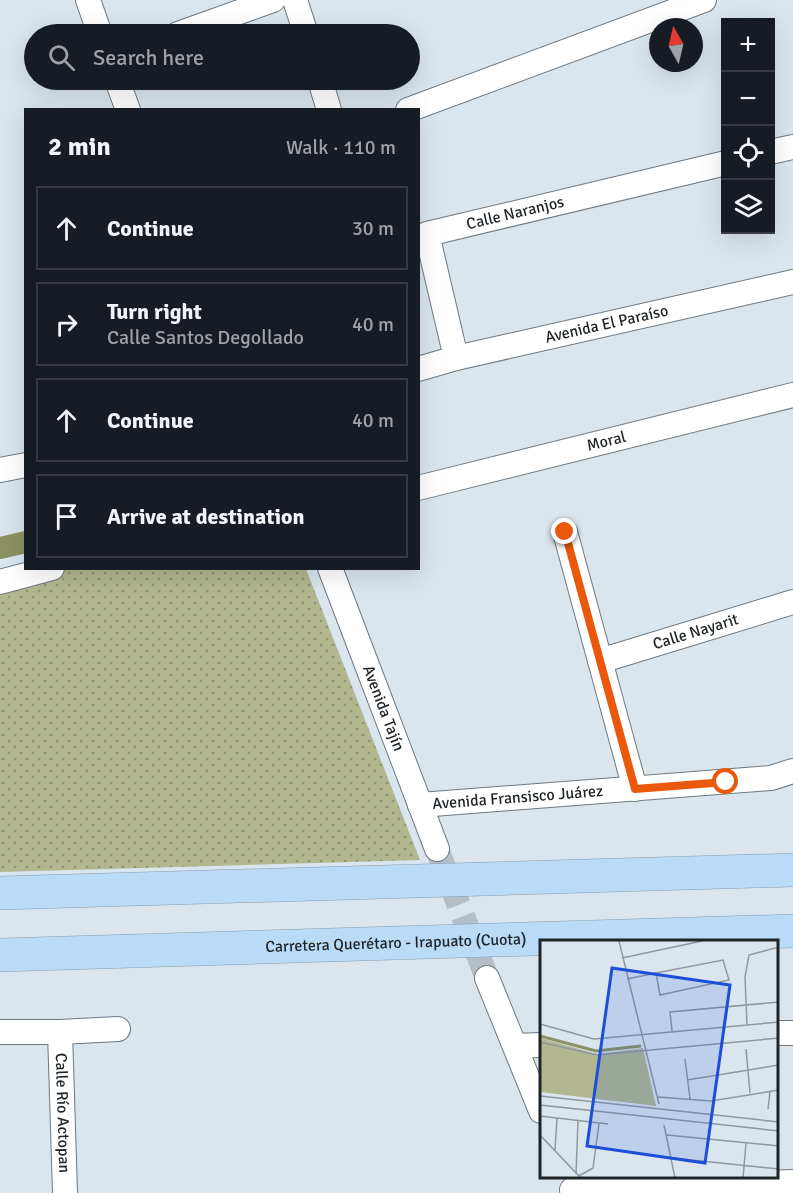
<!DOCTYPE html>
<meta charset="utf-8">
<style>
body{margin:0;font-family:Signika,sans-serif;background:#20242c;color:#f1f3f6}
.controls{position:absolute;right:18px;top:18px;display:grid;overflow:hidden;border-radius:0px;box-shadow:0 6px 24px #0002}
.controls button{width:54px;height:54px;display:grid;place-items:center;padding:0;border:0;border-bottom:2px solid #363941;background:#171b24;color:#f1f3f6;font:30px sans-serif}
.compass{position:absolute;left:649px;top:18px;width:54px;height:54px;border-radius:50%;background:#171b24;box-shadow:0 6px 24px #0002;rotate:352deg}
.stop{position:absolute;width:18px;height:18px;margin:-14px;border:4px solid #ea580c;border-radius:50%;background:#fff}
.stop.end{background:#ea580c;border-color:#fff;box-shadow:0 2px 6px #0008}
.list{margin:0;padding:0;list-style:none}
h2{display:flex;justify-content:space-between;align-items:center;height:78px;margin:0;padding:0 24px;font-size:26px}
h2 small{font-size:20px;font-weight:400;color:#9ea1a6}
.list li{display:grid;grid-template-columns:39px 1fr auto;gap:18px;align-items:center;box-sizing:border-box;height:84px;margin:0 12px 12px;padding:0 12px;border:2px solid #363941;border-radius:0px}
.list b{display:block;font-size:22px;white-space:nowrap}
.list p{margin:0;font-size:20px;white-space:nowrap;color:#9ea1a6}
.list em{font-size:20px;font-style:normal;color:#9ea1a6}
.icon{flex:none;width:33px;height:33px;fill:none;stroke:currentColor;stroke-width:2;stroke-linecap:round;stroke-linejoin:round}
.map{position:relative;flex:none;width:793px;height:1193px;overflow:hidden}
.search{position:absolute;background:#171b24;box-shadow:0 6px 24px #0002;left:24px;top:24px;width:396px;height:66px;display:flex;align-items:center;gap:15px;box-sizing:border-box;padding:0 21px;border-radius:33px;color:#9ea1a6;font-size:22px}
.panel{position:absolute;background:#171b24;box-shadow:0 6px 24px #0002;left:24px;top:108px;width:396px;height:462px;border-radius:0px}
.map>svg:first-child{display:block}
</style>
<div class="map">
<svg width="793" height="1193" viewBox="0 0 793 1193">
<defs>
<pattern id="green-dots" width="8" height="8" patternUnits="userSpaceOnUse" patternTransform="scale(1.5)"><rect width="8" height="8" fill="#b2b78f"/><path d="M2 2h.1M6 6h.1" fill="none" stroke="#909575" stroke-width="1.8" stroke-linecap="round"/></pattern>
</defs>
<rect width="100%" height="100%" fill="#dae5ee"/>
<!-- green -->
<path fill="url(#green-dots)" d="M26 568 306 569 420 860 0 872V570Z"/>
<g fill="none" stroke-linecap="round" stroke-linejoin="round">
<!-- canal -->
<path stroke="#8d9264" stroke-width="22" d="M0 548 26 542"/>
<!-- minor-tunnel -->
<path stroke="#b5bec6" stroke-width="24" stroke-dasharray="24 12" stroke-linecap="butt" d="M437 849 487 978"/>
<defs>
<g id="minor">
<path d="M88 0 100 34"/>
<path d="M295 0 306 34"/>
<path d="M178 34 273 0"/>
<path d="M117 80 128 110"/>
<path d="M320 80 329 110"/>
<path d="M408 110 704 0"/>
<path d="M770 152 793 147"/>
<path id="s1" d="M456 358 427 234 726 163"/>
<path id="s2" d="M418 369 456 358 793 282"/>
<path d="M0 470 26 465"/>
<path id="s3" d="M418 488 793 395"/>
<path d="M565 532 635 789"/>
<path id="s4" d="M330 568 437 849"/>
<path d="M0 582 52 568"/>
<path id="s5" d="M600 661 793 602"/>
<path id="s6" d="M420 805 771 778 793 771"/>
<path d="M487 978 541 1111"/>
<path d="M0 1032H60L118 1029"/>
<path id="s7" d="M60 1032 65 1193"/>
<path d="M776 1033H793"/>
<path d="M515 1046 541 1045"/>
<path d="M572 1190 793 1182"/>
</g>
<g id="highway">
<path d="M0 893 793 870"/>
<path id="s8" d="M0 955 793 931"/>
</g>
</defs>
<!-- minor casing -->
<use href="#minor" stroke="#6e7880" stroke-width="26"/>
<!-- highway casing -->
<use href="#highway" stroke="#849bae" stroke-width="34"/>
<!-- minor -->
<use href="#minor" stroke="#fff" stroke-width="24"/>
<!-- highway -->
<use href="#highway" stroke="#badbf7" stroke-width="33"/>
</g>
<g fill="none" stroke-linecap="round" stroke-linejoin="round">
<!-- route -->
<path stroke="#ea580c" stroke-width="8" d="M565 532 635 789 726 782"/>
</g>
<g text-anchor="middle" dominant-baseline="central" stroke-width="4.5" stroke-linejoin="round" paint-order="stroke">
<!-- street labels -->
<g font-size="16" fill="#1f2427" stroke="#fff">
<text stroke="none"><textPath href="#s1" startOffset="218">Calle Naranjos</textPath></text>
<text stroke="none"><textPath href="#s2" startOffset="194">Avenida El Paraíso</textPath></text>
<text stroke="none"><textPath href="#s3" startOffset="194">Moral</textPath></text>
<text stroke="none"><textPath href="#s5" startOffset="100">Calle Nayarit</textPath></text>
<text stroke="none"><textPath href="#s4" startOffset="150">Avenida Tajín</textPath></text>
<text stroke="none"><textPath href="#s6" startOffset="98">Avenida Fransisco Juárez</textPath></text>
<text stroke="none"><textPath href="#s8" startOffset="396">Carretera Querétaro - Irapuato (Cuota)</textPath></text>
<text stroke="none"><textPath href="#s7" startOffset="81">Calle Río Actopan</textPath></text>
</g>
</g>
<!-- overview -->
<g transform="translate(540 940)">
<rect width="238" height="238" fill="#dae5ee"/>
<path d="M0 98 57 114 103 108 116 166 0 152Z" fill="#b2b78f"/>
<path fill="none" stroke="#8d9264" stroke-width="3" d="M0 96 56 111 101 106"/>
<path fill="none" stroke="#8f989e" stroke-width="1.5" d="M79 1 119 164M82 18 162 1M87 39 116 33 183 20 189 40 120 55 116 33M0 84 54 99 239 82M207 85 205 37 209 15 239 7M132 91 130 72 239 62M0 102 57 115 239 98M206 109 210 153M145 119 150 159M147 140 239 125M0 156 239 182M118 157 171 161 239 150M0 165 239 191M228 169 230 151M0 176 68 184M124 185 135 238M0 195 39 236 53 228 59 184M127 195 239 206M15 210 17 178M132 218 239 229M36 234 38 181M203 238 206 203"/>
<path fill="#1d4ed8" fill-opacity="0.15" stroke="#1d4ed8" stroke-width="3" d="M72 28 190 45 165 223 47 206Z"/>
<rect width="238" height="238" fill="none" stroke="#1f2427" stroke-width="3"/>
</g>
</svg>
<div class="controls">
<button>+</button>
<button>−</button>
<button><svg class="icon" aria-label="locate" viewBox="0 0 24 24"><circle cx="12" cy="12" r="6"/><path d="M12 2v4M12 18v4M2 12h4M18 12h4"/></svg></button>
<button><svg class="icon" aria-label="layers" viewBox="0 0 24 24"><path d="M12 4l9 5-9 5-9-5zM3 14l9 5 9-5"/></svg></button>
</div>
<svg class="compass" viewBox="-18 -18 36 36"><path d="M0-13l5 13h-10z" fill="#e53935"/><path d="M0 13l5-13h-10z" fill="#9ea1a6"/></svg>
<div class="stop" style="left:726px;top:782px"></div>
<div class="stop end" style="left:565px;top:532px"></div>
<div class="search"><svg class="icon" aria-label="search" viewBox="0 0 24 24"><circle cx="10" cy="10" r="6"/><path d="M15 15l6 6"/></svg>Search here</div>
<section class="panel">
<h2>2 min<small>Walk · 110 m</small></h2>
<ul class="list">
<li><svg class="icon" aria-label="ahead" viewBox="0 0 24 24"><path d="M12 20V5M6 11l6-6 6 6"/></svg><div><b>Continue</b></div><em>30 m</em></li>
<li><svg class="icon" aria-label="right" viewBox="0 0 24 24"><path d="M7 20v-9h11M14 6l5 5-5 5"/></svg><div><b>Turn right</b><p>Calle Santos Degollado</p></div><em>40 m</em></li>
<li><svg class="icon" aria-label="ahead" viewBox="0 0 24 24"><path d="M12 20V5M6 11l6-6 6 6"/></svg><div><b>Continue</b></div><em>40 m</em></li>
<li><svg class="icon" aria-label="arrive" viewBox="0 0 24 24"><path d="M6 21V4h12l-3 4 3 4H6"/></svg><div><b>Arrive at destination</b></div></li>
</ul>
</section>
</div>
